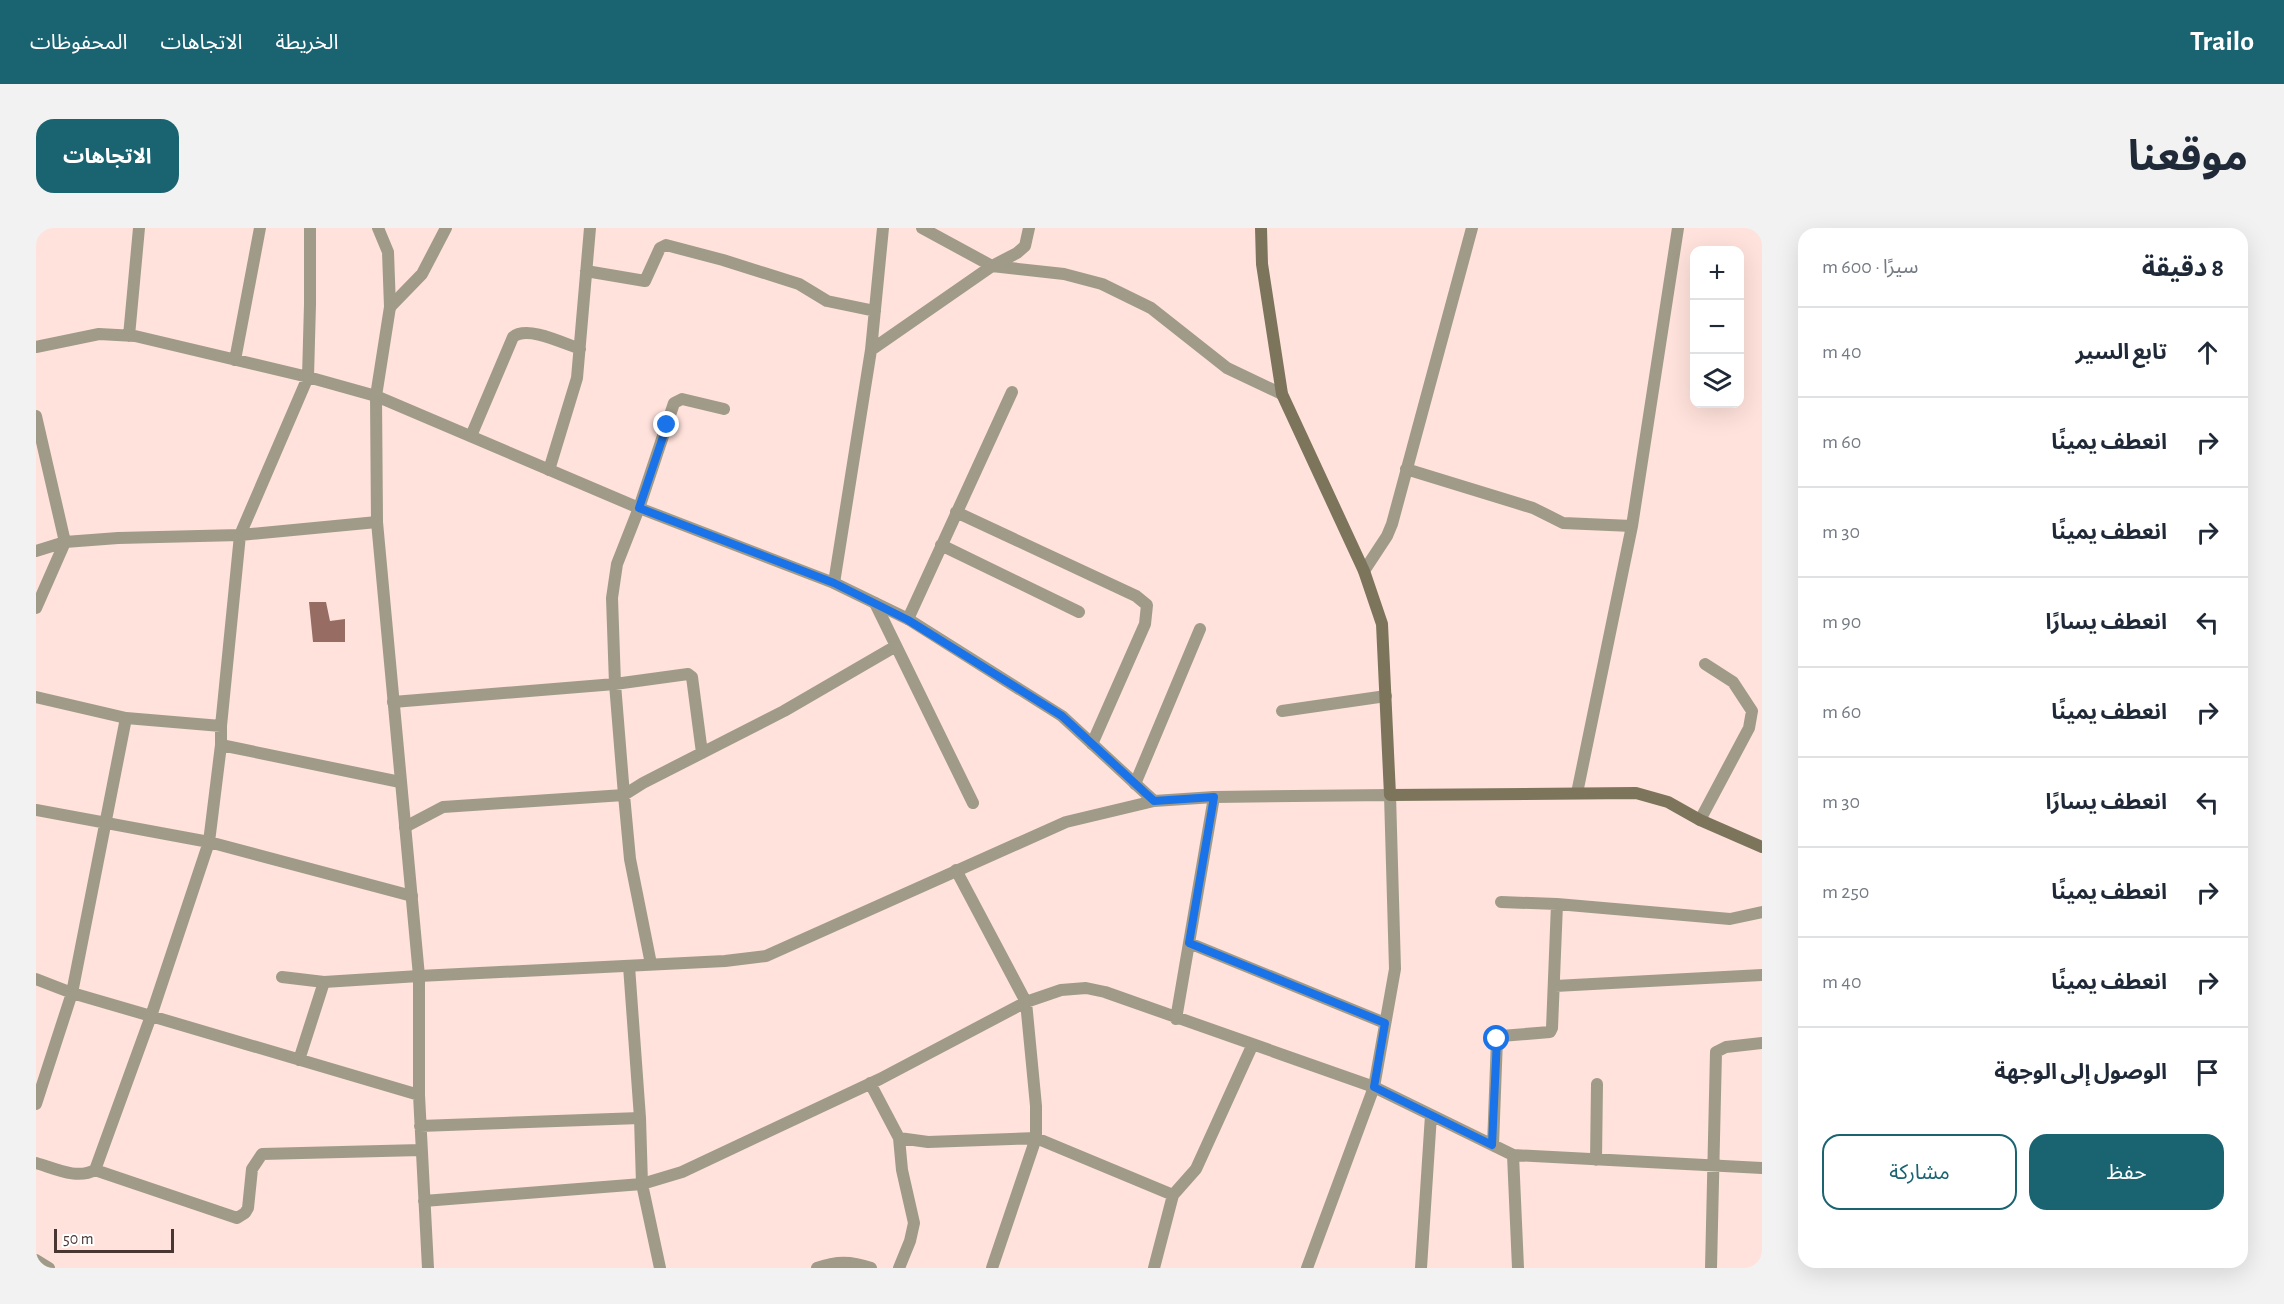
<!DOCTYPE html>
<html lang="ar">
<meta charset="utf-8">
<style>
body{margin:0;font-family:"Alegreya Sans","Noto Sans Arabic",sans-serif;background:#f2f2f3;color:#1f2937;direction:rtl}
.controls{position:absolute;right:18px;top:18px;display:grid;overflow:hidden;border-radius:12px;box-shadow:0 6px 24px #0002}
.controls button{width:54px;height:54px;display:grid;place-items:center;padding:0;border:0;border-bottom:2px solid #e0e1e3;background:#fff;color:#1f2937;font:30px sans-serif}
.scale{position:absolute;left:18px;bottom:15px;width:120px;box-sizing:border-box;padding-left:6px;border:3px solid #493632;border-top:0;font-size:16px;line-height:21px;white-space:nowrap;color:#493632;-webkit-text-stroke:4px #fff;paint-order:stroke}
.stop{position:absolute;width:18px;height:18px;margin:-14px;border:4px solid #1a73e8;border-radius:50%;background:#fff}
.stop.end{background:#1a73e8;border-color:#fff;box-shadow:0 2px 6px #0008}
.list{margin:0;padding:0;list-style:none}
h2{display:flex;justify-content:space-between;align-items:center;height:78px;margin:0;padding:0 24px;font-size:26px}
h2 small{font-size:20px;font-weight:400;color:#747a83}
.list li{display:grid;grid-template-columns:39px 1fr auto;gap:18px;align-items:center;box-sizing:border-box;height:90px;padding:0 24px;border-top:2px solid #e0e1e3}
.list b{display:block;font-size:22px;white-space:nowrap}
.list em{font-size:20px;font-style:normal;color:#747a83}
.actions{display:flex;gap:12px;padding:18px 24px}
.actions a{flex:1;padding:14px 0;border:2px solid #1a6371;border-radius:18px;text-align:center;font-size:21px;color:#1a6371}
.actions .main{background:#1a6371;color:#fff}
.icon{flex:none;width:33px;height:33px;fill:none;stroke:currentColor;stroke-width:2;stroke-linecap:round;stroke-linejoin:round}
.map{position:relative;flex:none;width:1726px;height:1040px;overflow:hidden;direction:ltr;border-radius:18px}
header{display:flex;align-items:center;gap:36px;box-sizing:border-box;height:84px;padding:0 30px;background:#1a6371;color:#fff}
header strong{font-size:28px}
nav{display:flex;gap:33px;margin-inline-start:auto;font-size:21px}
.intro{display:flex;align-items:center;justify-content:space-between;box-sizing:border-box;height:144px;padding:0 36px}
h1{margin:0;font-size:42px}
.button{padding:15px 27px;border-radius:18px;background:#1a6371;color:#fff;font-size:21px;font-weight:700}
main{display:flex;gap:36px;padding:0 36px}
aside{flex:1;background:#fff;border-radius:18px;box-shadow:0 6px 24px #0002}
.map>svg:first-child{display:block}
</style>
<header>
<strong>Trailo</strong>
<nav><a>الخريطة</a><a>الاتجاهات</a><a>المحفوظات</a></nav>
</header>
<div class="intro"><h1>موقعنا</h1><a class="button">الاتجاهات</a></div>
<main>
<aside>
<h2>8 دقيقة<small>سيرًا · 600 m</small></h2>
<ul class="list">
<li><svg class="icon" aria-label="ahead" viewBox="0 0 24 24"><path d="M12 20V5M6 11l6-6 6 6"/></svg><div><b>تابع السير</b></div><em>40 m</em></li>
<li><svg class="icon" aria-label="right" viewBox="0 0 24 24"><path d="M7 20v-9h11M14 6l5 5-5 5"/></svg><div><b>انعطف يمينًا</b></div><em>60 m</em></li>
<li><svg class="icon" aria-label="right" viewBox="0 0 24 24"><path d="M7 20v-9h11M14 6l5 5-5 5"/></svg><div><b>انعطف يمينًا</b></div><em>30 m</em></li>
<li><svg class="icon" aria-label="left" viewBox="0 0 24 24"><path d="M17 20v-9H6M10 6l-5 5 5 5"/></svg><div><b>انعطف يسارًا</b></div><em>90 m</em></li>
<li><svg class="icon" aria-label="right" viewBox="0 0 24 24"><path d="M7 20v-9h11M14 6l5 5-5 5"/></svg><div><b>انعطف يمينًا</b></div><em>60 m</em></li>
<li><svg class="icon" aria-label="left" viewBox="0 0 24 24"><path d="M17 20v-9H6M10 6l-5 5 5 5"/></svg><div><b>انعطف يسارًا</b></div><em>30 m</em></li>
<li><svg class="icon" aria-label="right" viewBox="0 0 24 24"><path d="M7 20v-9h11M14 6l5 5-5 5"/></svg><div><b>انعطف يمينًا</b></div><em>250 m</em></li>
<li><svg class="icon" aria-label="right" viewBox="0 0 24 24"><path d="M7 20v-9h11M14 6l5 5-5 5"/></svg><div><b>انعطف يمينًا</b></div><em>40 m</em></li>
<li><svg class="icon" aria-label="arrive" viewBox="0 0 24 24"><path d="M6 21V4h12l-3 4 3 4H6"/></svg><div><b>الوصول إلى الوجهة</b></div></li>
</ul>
<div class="actions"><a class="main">حفظ</a><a>مشاركة</a></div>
</aside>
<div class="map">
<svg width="1726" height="1040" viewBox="0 0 1726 1040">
<rect width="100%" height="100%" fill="#ffe2db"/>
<!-- building -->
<path fill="#976d63" d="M273 374H290L294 393 309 391V414H277Z"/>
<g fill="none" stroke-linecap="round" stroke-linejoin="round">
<!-- minor -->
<path stroke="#a09b89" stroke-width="12" d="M886 0 956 38 1028 46 1066 56 1115 80 1191 140 1246 166
M550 43 609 53 624 20 630 17 687 32 763 56 791 73 839 83
M354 79 386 46 410 0
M93 108 103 0
M0 119 63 106 99 108 272 149 340 168
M835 122 956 38 981 25 989 18 993 0
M199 132 224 0
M688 181 646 171 638 175 603 280 581 336 576 370 579 456 588 567 607 555 748 483 860 418
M0 188 29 314 82 310 204 307 341 294
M435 208 477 109C491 97 527 115 544 121
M1370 241 1497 280 1527 295 1596 298
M513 242 541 150 554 0
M920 284 1100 368 1111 377 1109 396 1056 516
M905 317 1043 384
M0 323 29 314 0 380
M1328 343 1351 308 1356 296 1436 0
M798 355 835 122 847 0
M839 375 937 575
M872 391 976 164
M0 469 90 490
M357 474 579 456 652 446 656 449 666 525
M1246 483 1350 468
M185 517 364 554
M1099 556 1164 401
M1541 565 1596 298 1642 0
M0 582 173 614 376 668
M1664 592 1713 500 1716 483 1697 454 1669 436
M369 599 407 579 588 567 594 631 615 736
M920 642 990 774 1000 878V910L956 1040
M1465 674 1521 676 1694 691 1726 684
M1153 715 1349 795
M246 749 288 754
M0 751 36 765 90 490 185 498
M1519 758 1726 747
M1140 791 1178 569
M263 832 288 754 383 748V867L392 1040
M834 855 863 910 892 914 1000 910 1137 967
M383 867 115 788 59 942 201 990 209 985 212 980 216 941 226 926 385 922
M0 876 36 765 115 788 173 614 185 517V498L204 307 272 149 274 76V0
M604 890 606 956 624 1040
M384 898 604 890 593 738
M863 910 866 942 878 995 874 1013 863 1040
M1457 917 1461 811 1465 808 1514 804 1516 800 1521 676
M1477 927 1726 940
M1560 932 1561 856
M0 935C18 940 41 952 59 942
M388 973 606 956 646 944 844 851 990 774 1025 762 1050 760 1069 764 1338 859 1477 927 1482 1040
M0 1032 13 1040
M781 1040C800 1033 815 1033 835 1040
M1118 1040 1137 967 1160 941 1216 818
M1385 1040 1395 887
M1675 1040 1680 824 1690 819 1726 815"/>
<!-- tertiary -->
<path stroke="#a09b89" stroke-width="12" d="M340 168 354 79 352 24 342 0
M1118 573 1026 488 872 391 798 355 603 280 340 168 341 294 383 748 689 733 730 728 1030 594 1118 573 1178 569 1354 567 1359 741 1338 859 1271 1040"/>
<!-- secondary -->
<path stroke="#7c755b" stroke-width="12" d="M1225 0 1226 36 1246 166 1328 343 1346 396 1354 567 1600 565 1632 574 1664 592 1726 619"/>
</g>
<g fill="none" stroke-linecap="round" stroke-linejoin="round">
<!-- route -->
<path stroke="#1a73e8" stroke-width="8" d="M631 197 603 280 798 355 872 392 1026 488 1118 573 1178 569 1153 715 1349 795 1338 859 1456 917 1461 811"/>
</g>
</svg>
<div class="controls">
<button>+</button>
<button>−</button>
<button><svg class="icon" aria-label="layers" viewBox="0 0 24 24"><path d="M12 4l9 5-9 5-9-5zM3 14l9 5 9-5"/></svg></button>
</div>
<div class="scale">50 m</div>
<div class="stop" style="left:1461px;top:811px"></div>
<div class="stop end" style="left:631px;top:197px"></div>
</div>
</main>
